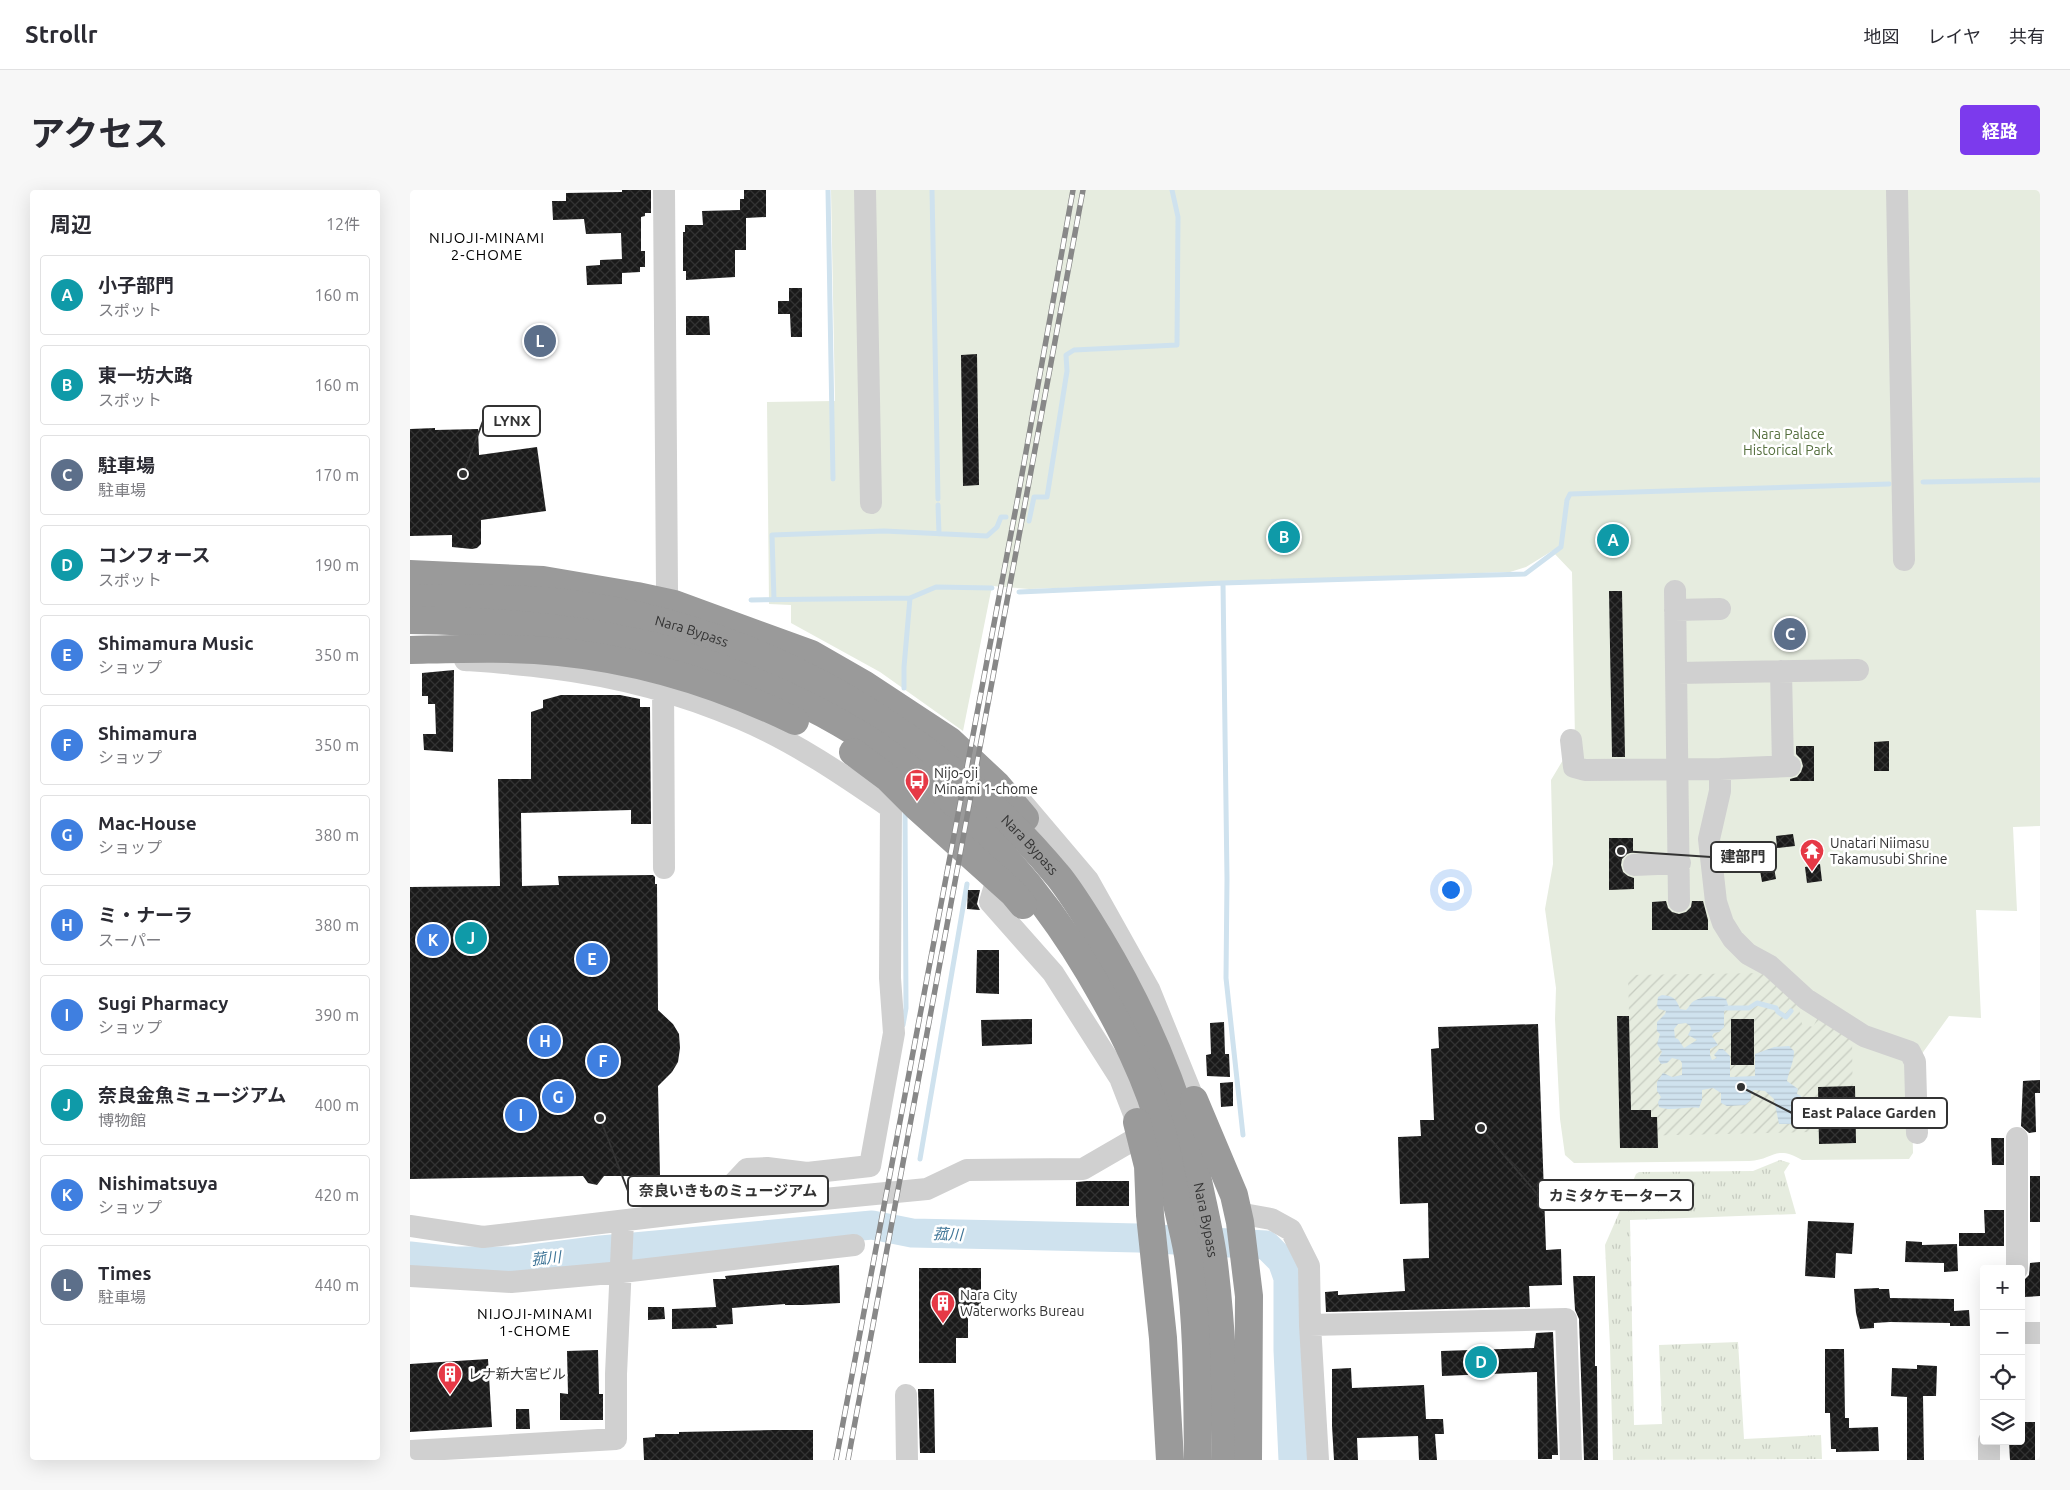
<!DOCTYPE html>
<html lang="ja">
<meta charset="utf-8">
<style>
body{margin:0;font-family:Ubuntu,"Noto Sans JP",sans-serif;background:#f7f7f7;color:#2b2b33}
.controls{position:absolute;right:15px;bottom:15px;display:grid;overflow:hidden;border-radius:5px;box-shadow:0 5px 20px #0002}
.controls button{width:45px;height:45px;display:grid;place-items:center;padding:0;border:0;border-bottom:1px solid #e1e1e2;background:#fff;color:#2b2b33;font:25px sans-serif}
.you{position:absolute;left:1040px;top:699px;width:18px;height:18px;margin:-12px;border:4px solid #fff;border-radius:50%;background:#1a73e8;box-shadow:0 0 0 8px #1a73e833}
.badge{display:grid;place-items:center;width:32px;height:32px;border-radius:50%;background:#7c3aed;color:#fff;font-size:16px;font-weight:700}
.pin{position:absolute;translate:-50% -50%;border:2px solid #fff;box-shadow:0 1px 5px #0006}
.list{margin:0;padding:0;list-style:none}
h2{display:flex;justify-content:space-between;align-items:center;height:65px;margin:0;padding:0 20px;font-size:21px}
h2 small{font-size:16px;font-weight:400;color:#7c7c81}
.list li{display:grid;grid-template-columns:32px 1fr auto;gap:15px;align-items:center;box-sizing:border-box;height:80px;margin:0 10px 10px;padding:0 10px;border:1px solid #e1e1e2;border-radius:5px}
.list b{display:block;font-size:19px;white-space:nowrap}
.list p{margin:0;font-size:16px;white-space:nowrap;color:#7c7c81}
.list em{font-size:16px;font-style:normal;color:#7c7c81}
.icon{flex:none;width:28px;height:28px;fill:none;stroke:currentColor;stroke-width:2;stroke-linecap:round;stroke-linejoin:round}
.map{position:relative;flex:none;width:1630px;height:1270px;overflow:hidden;border-radius:5px}
header{display:flex;align-items:center;gap:30px;box-sizing:border-box;height:70px;padding:0 25px;background:#fff;border-bottom:1px solid #e1e1e2}
header strong{font-size:24px}
nav{display:flex;gap:28px;margin-inline-start:auto;font-size:18px}
.intro{display:flex;align-items:center;justify-content:space-between;box-sizing:border-box;height:120px;padding:0 30px}
h1{margin:0;font-size:35px}
.button{padding:12px 22px;border-radius:5px;background:#7c3aed;color:#fff;font-size:18px;font-weight:700}
main{display:flex;gap:30px;padding:0 30px}
aside{flex:1;background:#fff;border-radius:5px;box-shadow:0 5px 20px #0002}
.map>svg:first-child{display:block}
</style>
<header>
<strong>Strollr</strong>
<nav><a>地図</a><a>レイヤ</a><a>共有</a></nav>
</header>
<div class="intro"><h1>アクセス</h1><a class="button">経路</a></div>
<main>
<aside>
<h2>周辺<small>12件</small></h2>
<ul class="list">
<li><span class="badge" style="background:#0f9aa8">A</span><div><b>小子部門</b><p>スポット</p></div><em>160 m</em></li>
<li><span class="badge" style="background:#0f9aa8">B</span><div><b>東一坊大路</b><p>スポット</p></div><em>160 m</em></li>
<li><span class="badge" style="background:#5c6f8a">C</span><div><b>駐車場</b><p>駐車場</p></div><em>170 m</em></li>
<li><span class="badge" style="background:#0f9aa8">D</span><div><b>コンフォース</b><p>スポット</p></div><em>190 m</em></li>
<li><span class="badge" style="background:#3f7fe0">E</span><div><b>Shimamura Music</b><p>ショップ</p></div><em>350 m</em></li>
<li><span class="badge" style="background:#3f7fe0">F</span><div><b>Shimamura</b><p>ショップ</p></div><em>350 m</em></li>
<li><span class="badge" style="background:#3f7fe0">G</span><div><b>Mac-House</b><p>ショップ</p></div><em>380 m</em></li>
<li><span class="badge" style="background:#3f7fe0">H</span><div><b>ミ・ナーラ</b><p>スーパー</p></div><em>380 m</em></li>
<li><span class="badge" style="background:#3f7fe0">I</span><div><b>Sugi Pharmacy</b><p>ショップ</p></div><em>390 m</em></li>
<li><span class="badge" style="background:#0f9aa8">J</span><div><b>奈良金魚ミュージアム</b><p>博物館</p></div><em>400 m</em></li>
<li><span class="badge" style="background:#3f7fe0">K</span><div><b>Nishimatsuya</b><p>ショップ</p></div><em>420 m</em></li>
<li><span class="badge" style="background:#5c6f8a">L</span><div><b>Times</b><p>駐車場</p></div><em>440 m</em></li>
</ul>
</aside>
<div class="map">
<svg width="1630" height="1270" viewBox="0 0 1630 1270">
<defs>
<pattern id="grass-tufts" width="24" height="20" patternUnits="userSpaceOnUse" patternTransform="scale(1.25)"><rect width="24" height="20" fill="#e6ecdf"/><path d="M3 7l-1-3M5 7V3M7 7l1-3M15 17l-1-3M17 17v-4M19 17l1-3" fill="none" stroke="#c6cbc0"/></pattern>
<pattern id="garden-furrows" width="10" height="10" patternUnits="userSpaceOnUse" patternTransform="scale(1.25)"><rect width="10" height="10" fill="#e6ecdf"/><path d="M-1 1l2-2M0 10L10 0M9 11l2-2" fill="none" stroke="#c6cbc0"/></pattern>
<pattern id="water-rules" width="6" height="5" patternUnits="userSpaceOnUse" patternTransform="scale(1.25)"><rect width="6" height="5" fill="#cfe2ee"/><path d="M0 2.5h6" fill="none" stroke="#b2c2cd"/></pattern>
<pattern id="building-cross-hatch" width="8" height="8" patternUnits="userSpaceOnUse" patternTransform="scale(1.25)"><rect width="8" height="8" fill="#1a1a1a"/><path d="M0 0l8 8M0 8l8-8" fill="none" stroke="#333"/></pattern>
</defs>
<rect width="100%" height="100%" fill="#fff"/>
<!-- grass -->
<path fill="url(#grass-tufts)" d="M1370 970 1380 973 1374 982 1386 1024 1220 1030 1224 1235 1252 1234 1249 1155 1328 1152 1334 1249 1411 1245 1412 1269 1203 1270 1200 1156 1195 1055 1226 984 1229 982 1343 981Z"/>
<!-- park -->
<path fill="#e6ecdf" d="M421 0H1630V636L1603 637 1607 721 1566 720 1571 828 1539 826 1501 879 1503 963 1499 969 1392 970C1365 954 1364 970 1339 971L1164 973 1155 965 1150 929 1145 829 1146 798 1135 719 1143 674 1141 590 1165 550 1162 382 1142 361 1116 377 1100 382 619 399 582 396 553 541 470 482 381 433V415L359 414 357 212 425 211Z"/>
<!-- garden -->
<path fill="url(#garden-furrows)" d="M1357 783 1387 809 1392 834 1403 837 1408 827 1442 843 1443 941 1222 946 1218 785Z"/>
<!-- water -->
<path fill="url(#water-rules)" fill-rule="evenodd" d="M1252 805C1263 806 1266 808 1270 819L1276 820C1279 818 1280 813 1284 811 1294 805 1306 805 1316 809L1318 815 1314 822V837L1309 842 1304 843 1302 846 1308 855 1300 859V865L1302 870 1307 868 1304 865 1309 859H1313L1320 866V887L1345 886V864L1364 857 1379 856 1384 861C1384 872 1379 880 1377 891L1388 899 1387 904 1391 906 1392 934H1369L1364 909 1355 901 1344 900 1341 904V910L1335 915 1317 916 1311 913V903L1303 898 1292 900V910L1289 918C1276 916 1261 922 1249 917L1248 912 1251 907 1247 901V892L1253 883 1262 887 1272 885V873L1270 870 1262 868 1257 873 1251 874 1248 869 1252 862 1247 854 1250 844 1247 841V832L1255 824 1256 821 1249 819 1247 815 1248 807ZM1276 833 1280 836 1281 839 1278 845 1287 850 1274 858 1268 849 1265 848 1264 839 1268 834Z"/>
<g fill="none" stroke-linecap="round" stroke-linejoin="round">
<!-- stream -->
<path stroke="#cfe2ee" stroke-width="5" d="M418 0 423 289
M522 0 528 309
M1513 292 1630 290
M528 315 529 344
M619 331 624 307H637L657 181 656 165 664 160 767 155 768 27 762 0
M813 393 817 689 816 788 833 945
M609 402 813 393 1115 384 1151 357 1157 310 1160 304 1479 294
M341 410 500 408 526 397 582 398
M364 410 362 345 474 341 577 346 587 337 591 327H596
M494 498V477L500 408
M1316 818H1339L1347 813 1366 818 1368 822 1376 827 1381 821
M493 835 496 818 495 619
M510 969 557 694
M373 994 393 993"/>
<!-- river -->
<path stroke="#cfe2ee" stroke-width="29" d="M0 1066 45 1071H106L191 1060 462 1035 502 1043 728 1048 856 1055 872 1071 878 1088V1160L883 1270"/>
</g>
<!-- building -->
<path fill="url(#building-cross-hatch)" d="M212 0H241V23H235V26L231 27V61H235V77H230V82L212 83V94L177 95 176 76 190 75V70L212 69 211 43 176 44 174 29 143 30 142 11H156V3L212 2Z
M334 0H356V27L336 28V60H325V87L276 90V81H273V42H275V35H293L292 21 330 20V9H334Z
M379 98H392V147H381L380 124H368V111H379Z
M276 126H299L300 145H276Z
M567 164 569 295 553 296 551 165Z
M25 238V240L68 239 69 265 127 257 136 321 71 330V354L67 358 62 359 42 357V345L0 346V239Z
M1199 401H1212L1215 567H1202Z
M44 480 43 562 14 560 13 544H26L25 514H18V506H12V483Z
M151 505H210L230 509V517H240L241 634H221V620L111 623 112 696 149 695 148 686 243 685 245 687V694H247L248 820 263 834 269 844 270 858 268 872 262 882 248 896 250 986H194L187 995 178 993 173 986 0 989V697L90 696 88 589H121V522L133 518V510Z
M1479 551V581H1464V552Z
M1386 556H1404V591H1380V589L1387 587 1391 582 1393 576 1391 569 1386 564Z
M1383 644 1385 656 1367 658 1366 646Z
M1199 648H1223V662L1217 664 1212 669 1211 675 1213 682 1218 686 1224 688V699L1199 700Z
M1361 661 1366 689 1352 692 1347 663Z
M1410 674 1412 691 1397 693 1395 677Z
M558 700H570L567 714 570 720 557 719Z
M1256 711 1258 718 1262 722 1269 724 1276 722 1281 717 1282 711H1293L1298 730V740H1242V712Z
M567 760H589V804L566 803Z
M1207 826H1219L1221 920H1241V927H1247L1248 958H1210Z
M622 829V854L572 856 571 830Z
M1321 829H1344V875H1321Z
M814 832 815 864H819L820 887 797 886 796 865 801 864 800 833Z
M1128 834 1136 1060 1151 1059 1152 1095 1119 1096 1120 1117 916 1122 915 1102 928 1101V1105L995 1101 993 1069 1019 1068 1018 1013 990 1014 988 947 1011 946 1010 930H1024L1021 859 1029 858 1028 837Z
M1630 890V903H1625L1626 942 1619 943 1611 936 1613 891Z
M823 892V916L811 917 810 893Z
M1445 896 1446 953 1409 954 1408 897Z
M1581 948H1594V975H1582Z
M1620 986H1630V1032H1620Z
M677 991H719V1016H666V992Z
M1574 1020H1594V1056H1549V1043H1575Z
M1398 1031 1444 1033 1442 1064 1426 1063 1425 1088 1395 1086Z
M1496 1051 1512 1052V1055L1547 1054 1548 1081 1534 1082V1073L1495 1072Z
M1630 1072V1106L1614 1107 1613 1091 1619 1085 1620 1073Z
M429 1075 430 1113 393 1115H375V1114L322 1118 323 1134 306 1135 307 1138 262 1139V1119L306 1117 303 1089H316L315 1086Z
M509 1078H571V1120H558V1148H546V1173H509Z
M1163 1086H1185V1176H1187L1188 1270H1174L1169 1129 1165 1120Z
M1469 1098V1099H1479L1480 1108 1544 1109V1121L1559 1120 1560 1136H1540V1133L1480 1132 1464 1133V1138L1450 1139 1446 1123 1444 1099Z
M238 1117H254L255 1129 238 1130Z
M1143 1142 1148 1265H1142V1269H1128L1127 1182 1032 1186 1031 1161 1124 1158 1126 1143Z
M1415 1159H1434L1435 1228H1439V1238L1468 1237 1469 1261 1426 1262V1259H1421L1420 1223H1415Z
M188 1160 189 1204H193V1230H150V1203L158 1204 157 1161Z
M78 1169 82 1237 0 1242V1174Z
M1507 1175 1527 1176 1526 1206H1513L1514 1270H1497V1207L1481 1206 1482 1178 1507 1179Z
M941 1178 942 1198 1014 1195 1016 1229H1033L1034 1244H1025L1027 1270H1009L1008 1246 947 1248 948 1270H924L922 1236V1179Z
M508 1199H524L525 1263H510Z
M106 1219H119L120 1239H106Z
M1611 1232H1625V1270H1600L1599 1251H1611Z
M364 1240H403V1270H234L233 1248 245 1247V1244H269V1242Z"/>
<g fill="none" stroke-linecap="round" stroke-linejoin="round">
<!-- minor -->
<path stroke="#d0d0d0" stroke-width="22" d="M254 0 257 400 256 429
M455 0 461 313
M1487 0 1494 370
M1265 401 1269 711
M1265 420 1310 419
M55 470C83 472 113 474 141 478 206 486 271 503 331 529 385 552 433 585 481 618L497 587
M1371 481 1373 576
M1267 483 1448 480
M253 488 254 678
M1161 550 1164 577 1175 580 1310 579 1380 576
M1310 579V601L1299 649 1306 712 1313 733 1323 749 1338 764 1360 776 1396 809 1454 846 1500 862 1505 872 1507 943
M611 611 678 690 739 799 784 910 727 932 710 888 643 783 580 712Z
M1224 675 1270 673
M1607 948V1079
M310 1019 322 995 337 979 357 978 397 983 460 976 484 843 480 788 481 618
M828 1023 861 1029 881 1040 899 1076 900 1135 908 1270
M0 1036 73 1047 310 1019 517 999 557 980 673 979 730 946
M0 1086 101 1092 212 1082 444 1055
M900 1135 1156 1129 1161 1270
M1611 1143H1630
M496 1205 497 1270
M0 1261 206 1249V1184L213 1031
M1579 1270V1251"/>
<!-- highway -->
<g stroke="#9a9a9a" stroke-width="28">
<path d="M0 384 133 390 227 406 264 414 401 464 455 495 540 551 587 595 615 628"/>
<path id="s1" d="M0 409C62 408 122 407 183 417 363 446 532 546 649 687 664 706 677 728 690 749 728 812 757 877 778 947 783 965 786 983 790 1000 795 1024 801 1049 804 1074 812 1139 814 1204 816 1270"/>
<path d="M0 430C78 431 153 436 229 453 265 461 301 474 335 488 368 501 400 516 430 533 533 591 619 681 679 782 710 835 739 890 754 950 759 971 763 993 767 1014 771 1034 777 1053 779 1073 788 1138 787 1204 788 1270"/>
<path d="M0 460C49 459 100 457 149 462 230 470 311 495 385 531"/>
<path d="M443 562 478 588 507 617 603 703 613 715"/>
<path d="M784 910 824 1005 830 1032 839 1106 838 1270"/>
<path d="M727 932 738 976 740 1025 753 1148 760 1270"/>
</g>
<defs>
<path id="rail" d="M426 1270 607 312 663 0
M438 1270 673 0"/>
</defs>
<!-- rail casing -->
<use href="#rail" stroke="#888" stroke-width="5.5"/>
<!-- rail -->
<use href="#rail" stroke="#fff" stroke-width="4" stroke-dasharray="11" stroke-linecap="butt"/>
</g>
<!-- icons -->
<defs>
<symbol id="bus-pin" viewBox="-11 -11 22 30"><path d="M0 17L-7.5 6A9.5 9.5 0 1 1 7.5 6Z" fill="#e63946" stroke="#fff"/><path d="M-5-6H5V4H4V6H2V4H-2V6H-4V4H-5ZM-3.5-4V0h7V-4ZM-3.5 1.2v1.5H-2V1.2ZM2 1.2v1.5H3.5V1.2Z" fill="#fff"/></symbol>
<symbol id="temple-pin" viewBox="-11 -11 22 30"><path d="M0 17L-7.5 6A9.5 9.5 0 1 1 7.5 6Z" fill="#e63946" stroke="#fff"/><path d="M0-6L5-2H3V0L6.5 2.5H4V6H1.5V3h-3V6H-4V2.5H-6.5L-3 0V-2H-5Z" fill="#fff"/></symbol>
<symbol id="building-pin" viewBox="-11 -11 22 30"><path d="M0 17L-7.5 6A9.5 9.5 0 1 1 7.5 6Z" fill="#e63946" stroke="#fff"/><path d="M-4-6H4V6H1V3H-1V6H-4ZM-2.5-4.3h1.7v1.8h-1.7ZM.8-4.3h1.7v1.8H.8ZM-2.5-1h1.7V.8h-1.7ZM.8-1h1.7V.8H.8Z" fill="#fff"/></symbol>
</defs>
<g fill-rule="evenodd">
<use href="#bus-pin" x="493" y="577" width="28" height="38"/>
<use href="#temple-pin" x="1388" y="647" width="28" height="38"/>
<use href="#building-pin" x="519" y="1099" width="28" height="38"/>
<use href="#building-pin" x="26" y="1170" width="28" height="38"/>
</g>
<g text-anchor="middle" dominant-baseline="central" stroke-width="5" stroke-linejoin="round" paint-order="stroke">
<!-- park labels -->
<g font-size="14" fill="#56703f" stroke="#fff">
<text x="1378" y="244">Nara Palace<tspan x="1378" dy="16">Historical Park</tspan></text>
</g>
<!-- street labels -->
<g font-size="14" fill="#333" stroke="#fff">
<text stroke="none"><textPath href="#s1" startOffset="285">Nara Bypass</textPath></text>
<text stroke="none"><textPath href="#s1" startOffset="690">Nara Bypass</textPath></text>
<text stroke="none"><textPath href="#s1" startOffset="1110">Nara Bypass</textPath></text>
</g>
<!-- poi labels -->
<g font-size="14" fill="#333" stroke="#fff" text-anchor="start">
<text x="524" y="583">Nijo-oji<tspan x="524" dy="16">Minami 1-chome</tspan></text>
<text x="1420" y="653">Unatari Niimasu<tspan x="1420" dy="16">Takamusubi Shrine</tspan></text>
<text x="550" y="1105">Nara City<tspan x="550" dy="16">Waterworks Bureau</tspan></text>
<text x="58" y="1184">レナ新大宮ビル</text>
</g>
<!-- neighbourhood labels -->
<g font-size="15" letter-spacing="1" fill="#000" stroke="#fff">
<text x="77" y="47">NIJOJI-MINAMI<tspan x="77" dy="17">2-CHOME</tspan></text>
<text x="125" y="1123">NIJOJI-MINAMI<tspan x="125" dy="17">1-CHOME</tspan></text>
</g>
<!-- water labels -->
<g font-size="15" font-style="italic" fill="#3f7597" stroke="#fff">
<text transform="translate(538 1044) rotate(2)">菰川</text>
<text transform="translate(136 1068) rotate(-6)">菰川</text>
</g>
</g>
<!-- callouts -->
<path fill="none" stroke="#333" stroke-width="2" d="M53 284L73 231M1211 661L1301 667M1331 897L1382 923M190 928L218 1001M1071 938L1128 1005"/>
<g fill="#333" stroke="#fff" stroke-width="2">
<circle cx="53" cy="284" r="5"/>
<circle cx="1211" cy="661" r="5"/>
<circle cx="1331" cy="897" r="5"/>
<circle cx="190" cy="928" r="5"/>
<circle cx="1071" cy="938" r="5"/>
</g>
<g fill="#fff" stroke="#333" stroke-width="2">
<rect x="73" y="216" width="57" height="30" rx="5"/>
<rect x="1301" y="652" width="65" height="30" rx="5"/>
<rect x="1382" y="908" width="155" height="30" rx="5"/>
<rect x="218" y="986" width="200" height="30" rx="5"/>
<rect x="1128" y="990" width="155" height="30" rx="5"/>
</g>
<g font-size="15" text-anchor="middle" font-weight="bold" fill="#333">
<text x="102" y="236">LYNX</text>
<text x="1333" y="672">建部門</text>
<text x="1459" y="928">East Palace Garden</text>
<text x="318" y="1006">奈良いきものミュージアム</text>
<text x="1206" y="1011">カミタケモータース</text>
</g>
</svg>
<div class="controls">
<button>+</button>
<button>−</button>
<button><svg class="icon" aria-label="locate" viewBox="0 0 24 24"><circle cx="12" cy="12" r="6"/><path d="M12 2v4M12 18v4M2 12h4M18 12h4"/></svg></button>
<button><svg class="icon" aria-label="layers" viewBox="0 0 24 24"><path d="M12 4l9 5-9 5-9-5zM3 14l9 5 9-5"/></svg></button>
</div>
<div class="you"></div>
<div class="pin badge" style="left:1203px;top:350px;background:#0f9aa8">A</div>
<div class="pin badge" style="left:874px;top:347px;background:#0f9aa8">B</div>
<div class="pin badge" style="left:1380px;top:444px;background:#5c6f8a">C</div>
<div class="pin badge" style="left:1071px;top:1172px;background:#0f9aa8">D</div>
<div class="pin badge" style="left:182px;top:769px;background:#3f7fe0">E</div>
<div class="pin badge" style="left:193px;top:871px;background:#3f7fe0">F</div>
<div class="pin badge" style="left:148px;top:907px;background:#3f7fe0">G</div>
<div class="pin badge" style="left:135px;top:851px;background:#3f7fe0">H</div>
<div class="pin badge" style="left:111px;top:925px;background:#3f7fe0">I</div>
<div class="pin badge" style="left:61px;top:748px;background:#0f9aa8">J</div>
<div class="pin badge" style="left:23px;top:750px;background:#3f7fe0">K</div>
<div class="pin badge" style="left:130px;top:151px;background:#5c6f8a">L</div>
</div>
</main>
